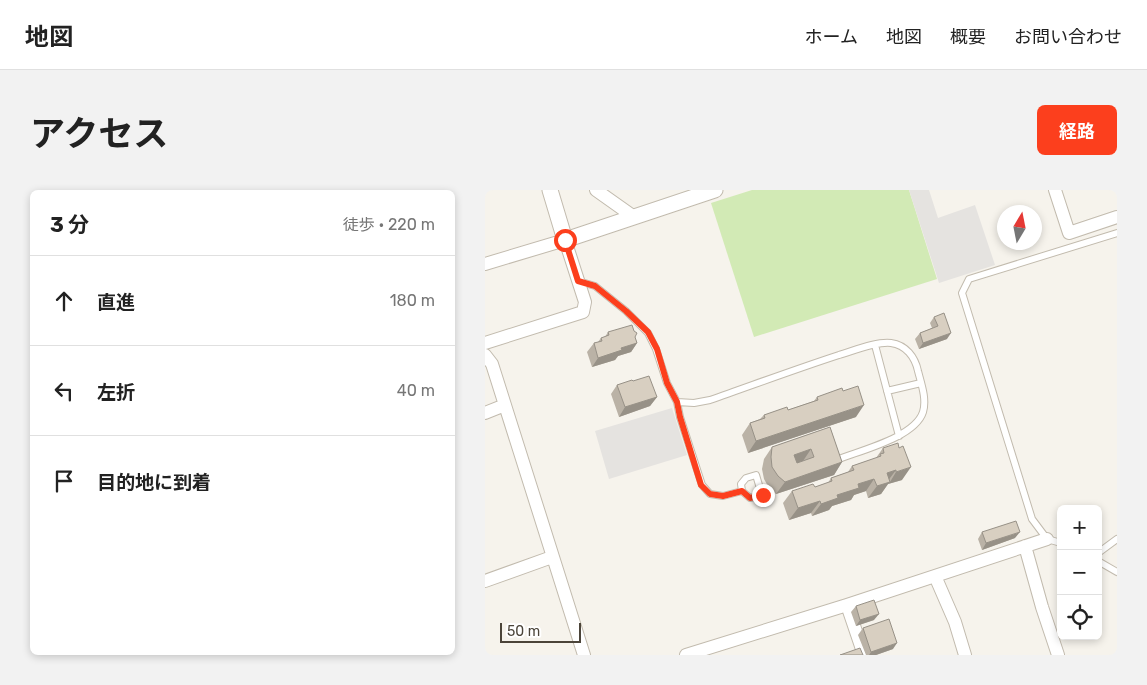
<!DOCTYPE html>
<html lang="ja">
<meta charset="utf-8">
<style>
body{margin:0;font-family:Rubik,"Noto Sans JP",sans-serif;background:#f2f2f2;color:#222}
.controls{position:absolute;right:15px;bottom:15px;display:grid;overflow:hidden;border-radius:8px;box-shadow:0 2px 8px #0003}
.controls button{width:45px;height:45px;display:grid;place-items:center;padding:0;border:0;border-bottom:1px solid #e0e0e0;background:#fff;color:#222;font:25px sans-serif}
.compass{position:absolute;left:512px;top:15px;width:45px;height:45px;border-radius:50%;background:#fff;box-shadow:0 2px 8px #0003;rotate:10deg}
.scale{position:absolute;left:15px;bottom:12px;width:81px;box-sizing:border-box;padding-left:5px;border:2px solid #4b4439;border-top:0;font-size:14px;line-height:18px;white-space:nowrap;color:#4b4439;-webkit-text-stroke:4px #fff;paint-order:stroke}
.stop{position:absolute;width:15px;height:15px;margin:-11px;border:4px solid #fc3f1d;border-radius:50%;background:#fff}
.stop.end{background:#fc3f1d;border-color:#fff;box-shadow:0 1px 5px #0008}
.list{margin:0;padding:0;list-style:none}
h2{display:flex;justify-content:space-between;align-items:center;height:65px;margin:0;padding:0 20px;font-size:21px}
h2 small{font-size:16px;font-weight:400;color:#767676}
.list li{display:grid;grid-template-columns:32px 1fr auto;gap:15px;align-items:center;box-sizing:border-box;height:90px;padding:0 20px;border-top:1px solid #e0e0e0}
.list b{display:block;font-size:19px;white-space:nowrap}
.list em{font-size:16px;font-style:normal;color:#767676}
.icon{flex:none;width:28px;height:28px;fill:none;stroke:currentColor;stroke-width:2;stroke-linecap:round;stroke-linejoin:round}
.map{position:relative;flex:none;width:632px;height:465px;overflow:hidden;border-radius:8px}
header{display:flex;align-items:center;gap:30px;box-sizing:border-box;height:70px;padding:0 25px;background:#fff;border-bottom:1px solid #e0e0e0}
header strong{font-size:24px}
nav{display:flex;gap:28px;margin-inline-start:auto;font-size:18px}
.intro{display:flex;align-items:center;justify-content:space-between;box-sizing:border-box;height:120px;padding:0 30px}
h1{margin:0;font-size:35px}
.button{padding:12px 22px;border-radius:8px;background:#fc3f1d;color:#fff;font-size:18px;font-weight:700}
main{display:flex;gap:30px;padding:0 30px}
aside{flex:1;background:#fff;border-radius:8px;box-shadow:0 2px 8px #0003}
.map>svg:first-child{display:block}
</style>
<header>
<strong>地図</strong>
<nav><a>ホーム</a><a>地図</a><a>概要</a><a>お問い合わせ</a></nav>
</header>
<div class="intro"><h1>アクセス</h1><a class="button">経路</a></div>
<main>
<aside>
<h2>3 分<small>徒歩 · 220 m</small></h2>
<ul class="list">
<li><svg class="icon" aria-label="ahead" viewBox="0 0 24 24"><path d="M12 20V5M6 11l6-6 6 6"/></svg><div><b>直進</b></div><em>180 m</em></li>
<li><svg class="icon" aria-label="left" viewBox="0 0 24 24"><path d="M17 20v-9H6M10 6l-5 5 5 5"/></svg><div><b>左折</b></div><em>40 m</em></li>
<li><svg class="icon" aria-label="arrive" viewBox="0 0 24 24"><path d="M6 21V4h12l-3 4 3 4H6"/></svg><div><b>目的地に到着</b></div></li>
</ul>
</aside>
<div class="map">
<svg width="632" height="465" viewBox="0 0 632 465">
<rect width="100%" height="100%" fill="#f6f3ec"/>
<!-- garden -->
<path fill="#d2eab5" d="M267 0H424L452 89 269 147 226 13Z"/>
<!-- parking -->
<path fill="#e5e3e0" d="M424 0H444L453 28 490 15 510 75 454 93Z
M187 218 202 265 124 289 110 241Z"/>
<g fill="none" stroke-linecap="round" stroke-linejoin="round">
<defs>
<path id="service" d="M93 91 110 96 141 121 163 143 171 159 182 193 192 212 195 227 217 295 225 304 238 306 257 301
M390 155 414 246
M402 201 436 193
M192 212 209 213 225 210C268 195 311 179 354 165 368 161 392 151 406 153 421 155 430 167 433 181 436 193 442 209 438 222 430 247 377 260 354 269
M271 285 277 305 265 308 257 301 256 294 261 288Z
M576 353 562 349 547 329 477 103 484 89 632 43
M613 363 632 349
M613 371 632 382"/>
<path id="minor" d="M111 0 149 27
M570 0 584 43 632 27
M0 74 80 50 100 112 98 122 0 153
M0 165 7 174 99 465
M0 223 20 215
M540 356 557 417 573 465
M450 386 470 432 480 465
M0 391 67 367
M362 415 379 465
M201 465 362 415 562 349"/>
<path id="tertiary" d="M65 0 80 50 230 0"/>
</defs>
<!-- service casing -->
<use href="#service" stroke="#c2bbae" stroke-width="8"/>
<!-- minor casing -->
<use href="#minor" stroke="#c2bbae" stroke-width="14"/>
<!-- tertiary casing -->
<use href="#tertiary" stroke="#c2bbae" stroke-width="17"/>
<!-- service -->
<use href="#service" stroke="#fff" stroke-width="6"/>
<!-- minor -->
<use href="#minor" stroke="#fff" stroke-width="12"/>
<!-- tertiary -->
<use href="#tertiary" stroke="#fff" stroke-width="15"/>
</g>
<!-- wall -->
<path fill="#bab2a6" d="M449 127 462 149 434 159 430 149 435 143 447 138 445 133Z
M123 142 150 147 152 153 146 162 133 166 130 170 107 177 102 162 109 153 113 152 116 148 120 147Z
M148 191 172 207 165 216 134 227 126 204 132 195Z
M332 207 371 227 263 263 257 245 265 233 275 229 279 225 303 220 329 211Z
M345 237 357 272 349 285 291 304 284 298 279 289 277 279 279 269 287 257Z
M398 258 417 290 403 294 396 304 383 308 381 301 369 305 366 310 347 316 344 320 327 326 326 323 304 330 298 313 307 301 330 297 343 293 346 288 363 282 367 276 391 268Z
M497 342 530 348 497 360 493 349Z
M371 416 389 430 371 436 366 422Z
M378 438 408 459 391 465H381L373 445Z"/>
<!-- shaded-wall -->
<path fill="#979187" d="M466 143 462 149 434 159 438 153Z
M152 153 146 162 133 166 130 170 107 177 113 168 136 158Z
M172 207 165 216 134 227 140 217Z
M379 215 371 227 263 263 271 251Z
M326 259 318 271 300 277 309 265Z
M357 272 349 285 291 304 300 292Z
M426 277 417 290 403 294 396 304 383 308 392 296 405 292 411 282Z
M411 280 402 292V283Z
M389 289 381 301 369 305 366 310 347 316 344 320 327 326 336 314 373 294Z
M335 311 326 323 304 330 313 318Z
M535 342 530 348 497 360 501 353Z
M394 424 389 430 371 436 375 430Z
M412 453 408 459 391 465H384L386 462Z"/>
<!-- building -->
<path fill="#d8cfc1" stroke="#979187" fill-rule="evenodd" d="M459 123 466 143 438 153 435 143 453 136 449 127Z
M147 135 149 141 152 143 150 147 152 153 136 158 137 160 113 168 109 153 117 151 116 148 124 145 123 142Z
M164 186 172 207 140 217 132 195 147 190 148 191Z
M373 196 379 215 271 251 265 233 280 228 279 225 302 217 303 220 333 210 332 207 357 198 358 201Z
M345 237 357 272 300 292 293 286 287 277 286 267 287 257ZM326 259 329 267 312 273 309 265Z
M413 253 414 258 418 256 426 277 411 282V280L402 283 405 292 392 296 389 289 373 294 374 298 352 305 353 308 336 314 335 311 313 318 307 301 328 294 330 297 347 291 346 288 369 280 367 276 396 266 395 264 399 263 398 258Z
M531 331 535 342 501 353 497 342Z
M389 410 394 424 375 430 371 416Z
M404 429 412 453 386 462 378 438Z
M375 458 378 465H355Z"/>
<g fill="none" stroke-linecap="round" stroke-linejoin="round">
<!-- route -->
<path stroke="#fc3f1d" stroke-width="6" d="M80 50 93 91 110 96 141 121 163 142 172 159 182 193 192 212 195 227 216 295 225 304 238 306 257 301 265 308 278 305"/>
</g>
</svg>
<div class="controls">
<button>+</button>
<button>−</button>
<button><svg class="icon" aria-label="locate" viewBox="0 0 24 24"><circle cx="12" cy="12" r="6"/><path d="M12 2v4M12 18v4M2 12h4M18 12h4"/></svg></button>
</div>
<svg class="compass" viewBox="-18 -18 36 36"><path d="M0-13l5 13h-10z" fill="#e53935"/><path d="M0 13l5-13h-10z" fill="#767676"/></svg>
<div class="scale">50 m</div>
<div class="stop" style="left:80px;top:50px"></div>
<div class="stop end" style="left:278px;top:305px"></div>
</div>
</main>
